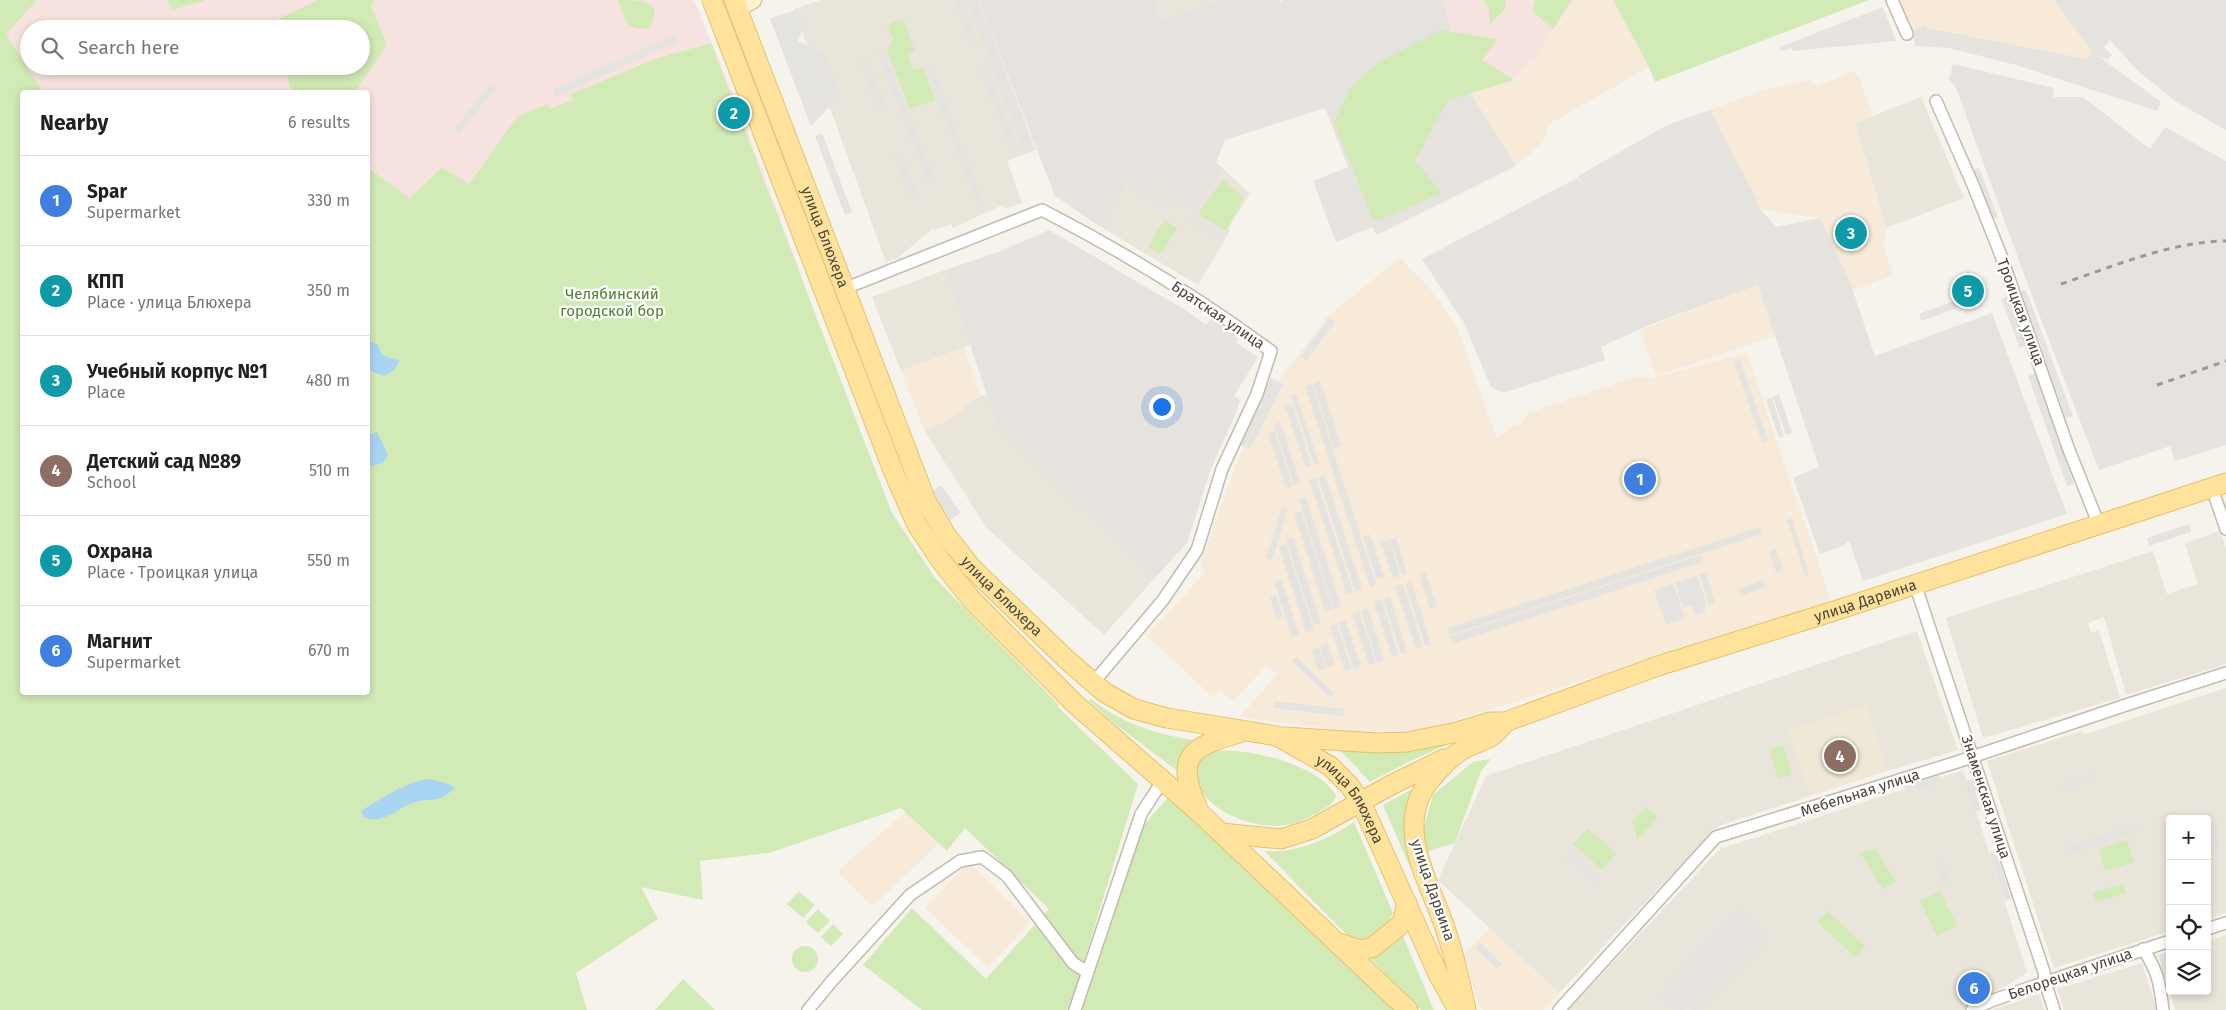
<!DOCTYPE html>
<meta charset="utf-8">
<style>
body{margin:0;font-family:"Fira Sans",sans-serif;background:#f6f6f6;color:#202124}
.controls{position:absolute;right:15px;bottom:15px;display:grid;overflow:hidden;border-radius:5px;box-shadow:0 2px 8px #0003}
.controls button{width:45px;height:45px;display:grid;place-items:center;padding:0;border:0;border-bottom:1px solid #e0e0e0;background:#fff;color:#202124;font:25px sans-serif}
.you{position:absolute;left:1161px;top:406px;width:18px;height:18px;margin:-12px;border:4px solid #fff;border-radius:50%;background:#1a73e8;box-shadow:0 0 0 8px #1a73e833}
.badge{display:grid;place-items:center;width:32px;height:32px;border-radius:50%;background:#db2777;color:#fff;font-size:16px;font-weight:700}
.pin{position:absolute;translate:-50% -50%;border:2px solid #fff;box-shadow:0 1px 5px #0006}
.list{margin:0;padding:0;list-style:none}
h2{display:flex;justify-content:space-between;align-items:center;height:65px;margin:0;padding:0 20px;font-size:21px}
h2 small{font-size:16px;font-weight:400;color:#757577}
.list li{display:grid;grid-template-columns:32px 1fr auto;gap:15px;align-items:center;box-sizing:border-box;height:90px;padding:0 20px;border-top:1px solid #e0e0e0}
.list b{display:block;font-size:19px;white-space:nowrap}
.list p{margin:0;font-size:16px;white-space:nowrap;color:#757577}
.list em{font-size:16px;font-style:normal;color:#757577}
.icon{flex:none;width:28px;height:28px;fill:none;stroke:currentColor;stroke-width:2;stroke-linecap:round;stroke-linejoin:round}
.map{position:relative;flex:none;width:2226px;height:1010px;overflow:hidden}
.search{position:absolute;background:#fff;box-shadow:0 2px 8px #0003;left:20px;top:20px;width:350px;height:55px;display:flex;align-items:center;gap:12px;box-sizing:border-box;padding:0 18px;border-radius:28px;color:#757577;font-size:19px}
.panel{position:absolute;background:#fff;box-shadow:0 2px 8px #0003;left:20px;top:90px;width:350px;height:605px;border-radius:5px}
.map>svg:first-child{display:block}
</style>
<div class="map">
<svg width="2226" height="1010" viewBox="0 0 2226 1010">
<rect width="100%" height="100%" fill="#f6f3ec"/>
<!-- residential -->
<path fill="#eae5da" d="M821 0H979L1036 150 1007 161 1022 203 1005 209 1003 205 953 228 951 224 935 230 932 229 898 258 886 262 794 9Z
M1154 0H1220L1161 20Z
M1921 97 1964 198 1886 228 1855 123Z
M1225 170 1250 194 1228 228 1230 230 1227 236 1198 285 1101 227 1133 175 1141 184 1158 187 1195 209Z
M945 270 970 345 901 371 872 297Z
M987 394 999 431 1154 579 1104 635 986 527 924 430 944 422 959 413 970 401Z
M2220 531 2226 548V664L2126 695 2104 617 2088 623 2091 633 2099 630 2120 698 1983 738 1946 618 2153 551 2167 594 2198 584 2185 543Z
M1917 631 1958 750 1887 771 1866 706 1790 731 1810 796 1718 826 1559 993 1438 880 1486 776Z
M2226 688V913L2207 919V819H2170V931L2054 968 1987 761 2082 731 2083 735Z
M1963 770 2027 973 1965 1010H1568L1720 849Z
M2226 935V1010H2175L2170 991H2207V942Z
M2142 963 2157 1010H2064L2057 989Z
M2039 994 2044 1010H1992Z"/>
<!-- commercial -->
<path fill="#f7ead8" d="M1573 0H1613L1649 67 1549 124 1543 142 1516 166 1470 92 1524 76 1520 69 1538 58 1540 50Z
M1899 0H2054L2092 52 2087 59 1927 28 1926 25 1912 31Z
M1856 71 1873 115 1855 123 1886 228 1883 247 1893 272 1891 276 1853 290 1820 218 1760 209 1753 192 1710 110 1764 90 1811 80 1816 86Z
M1401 257 1408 268 1425 282 1458 329 1496 437H1500L1510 427 1521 424 1528 413 1639 376 1649 379 1747 353 1832 604 1427 729 1353 732 1240 717 1277 674 1263 663 1266 666 1233 701 1220 690 1213 697 1147 636 1206 572 1200 566 1236 464 1278 381 1328 316Z
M1758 285 1775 336 1656 376 1640 330Z
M964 347 981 396 970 401 959 413 944 422 924 430 901 371Z
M908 810 941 841 872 907 838 871Z
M969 862 1030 922 988 967 925 908Z
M1489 928 1559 993 1543 1010H1484L1478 1004 1464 954Z"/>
<!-- industrial -->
<path fill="#e6e2dd" d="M979 0H1154L1161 20 1220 0H1277L1282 2V0H1443L1470 92 1516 166 1377 235 1372 227 1336 242 1313 181 1348 167 1325 108 1225 140 1216 163 1225 170 1195 210 1158 187 1141 184 1133 175 1101 227 1055 196Z
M2054 0H2226V130L2175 101 2138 71 2110 40 2104 47 2112 55 2107 60 2097 55 2161 102 2157 111 2016 65 1949 48 1915 46 1912 31 1926 25 1927 28 2087 59 2092 52Z
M1883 7 1896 41 1792 51 1791 48 1781 51 1780 47Z
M1953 64 2054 88 2053 97H2083L2150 149 2165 127 2226 161V445L2175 461 2170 446 2099 470 2032 296 1956 88 1949 79Z
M1710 110 1753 192 1760 209 1776 227 1820 218 1850 282 1882 378 1875 356 1992 313 2067 514 1863 581 1849 541 1846 543V545L1820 554 1793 478 1819 467 1758 285 1649 325 1601 347 1605 360 1503 393 1491 387 1464 323 1422 259 1577 178 1583 185 1578 176 1667 125Z
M1049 230 1187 311 1206 325 1211 319 1218 323 1238 336 1237 343 1258 357 1234 396 1240 400 1238 408 1209 474 1187 543 1154 579 999 431 945 270 1001 251Z
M1739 909 1766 934 1767 941 1701 1010H1692L1664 986 1718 928 1735 911Z
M2170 951V990H2169L2158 955Z"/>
<!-- education -->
<path fill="#efe8d6" d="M1866 706 1887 771 1810 796 1789 731Z"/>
<!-- medical -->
<path fill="#f6e3e0" d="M15 0H336L291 29H29V66H302L311 92H33L0 56V19Z
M374 0H694L737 104 802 277 469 184 442 167 410 198 368 168V92H355L386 45 371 6Z
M1443 0H1573L1540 50 1538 58 1520 69 1524 75 1470 92Z"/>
<!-- green -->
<path fill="#d2eab5" d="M0 0H37L6 34 43 92H22V692H368V168L410 198 442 167 469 184 518 116 548 104 550 109 573 100 571 94 655 59 711 43 892 513 935 578 1058 704 1059 708 1138 784 1070 1007 1067 1010H922L863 965 912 908 986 979 1049 909 965 828 947 851 901 808 769 853 700 861 703 900 641 887 658 919 576 973 587 1010H0Z
M167 0H206L172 10Z
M318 0H374L371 6 387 45 355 92H292L284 66H361V29H272L270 23Z
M618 0C640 0 665 0 650 27 627 35 624 18 618 0Z
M1484 0H1505L1506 8 1490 24 1489 10Z
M1535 0H1572L1553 29 1532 11Z
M1613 0H1869L1655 82 1649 67Z
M903 19 915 51 907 55 913 70 923 67 935 100 910 109 887 50 893 39 887 25Z
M1441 30 1497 39 1482 60 1514 80 1448 100 1415 161 1442 193 1374 222 1334 122 1351 87 1380 61Z
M1223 179 1244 198 1226 231 1198 214Z
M1164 220 1177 228 1161 254 1148 247Z
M1091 699C1122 723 1154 734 1193 740L1185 755 1180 773 1114 723 1089 701Z
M1455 741 1406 763 1370 782 1337 747Z
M1783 745 1792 774 1778 779 1769 750Z
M1213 751C1247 747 1317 764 1336 795 1334 805 1325 808 1317 813 1301 823 1281 828 1262 825 1236 821 1197 803 1196 774 1196 762 1203 756 1213 751Z
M1491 759 1481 771 1455 843 1426 852 1421 837 1433 795 1473 762Z
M1416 787 1428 908 1383 805Z
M1172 793 1397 1010H1078L1141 828Z
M1646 807 1658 817 1637 840 1632 821Z
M1354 822 1393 913 1388 925 1372 938 1360 941 1351 938 1342 930 1264 851C1298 853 1327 840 1354 822Z
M1588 828 1616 854 1602 870 1573 844Z
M2127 840 2134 862 2105 871 2099 849Z
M1875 849 1896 881 1883 889 1860 853Z
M2123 884 2126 893 2096 902 2093 893Z
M799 891 815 905 803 918 787 904Z
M1940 891 1957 926 1937 936 1920 901Z
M818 909 830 921 818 933 806 922Z
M1828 911 1865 946 1855 957 1817 922Z
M833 924 843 934 831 946 821 937Z
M1402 934 1434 1010H1421L1369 957Z
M792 959a13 13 0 1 1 26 0a13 13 0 1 1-26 0Z
M683 979 715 1010H655Z"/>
<!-- parking -->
<path fill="#e5e3e0" d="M954 0H961L977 41 970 44Z
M967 0H977L1034 149 1025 152Z
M798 9 804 26 798 41 825 55 840 96 811 126 770 19Z
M675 34 678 41 556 97 553 90Z
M884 51 935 182 929 184 878 53Z
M867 59 885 105 877 108 859 62Z
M932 66 986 211 980 213 926 68Z
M986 66 1020 155 1014 158 980 69Z
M490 84 496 89 459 134 454 129Z
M822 133 852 212 845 215 815 136Z
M901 151 918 196 910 199 893 154Z
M1979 168 1998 217 1991 220 1972 170Z
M1132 180 1172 203 1168 209 1129 186Z
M1194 215 1226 235 1222 242 1189 222Z
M2026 290 2073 416 2066 418 2018 292Z
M1975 293 1978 300 1921 321 1919 314Z
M2007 296 2026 345 2020 348 2001 299Z
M1329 318 1335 322 1306 361 1301 357Z
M1740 359 1768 441 1762 443 1734 361Z
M2035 373 2074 484 2067 486 2028 376Z
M1271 378 1283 384 1250 449 1245 447 1262 414 1244 447 1237 443Z
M1320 381 1341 446 1334 448 1313 383Z
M1312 384 1376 584 1370 587 1305 386Z
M1296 394 1319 463 1314 465 1291 396Z
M1779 394 1792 433 1786 435 1773 397Z
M1772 398 1784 436 1779 438 1766 400Z
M1292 404 1312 466 1306 468 1285 406Z
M1280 422 1300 483 1294 485 1274 424Z
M1275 431 1293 486 1286 488 1268 434Z
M1325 474 1362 589 1355 592 1318 477Z
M1316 478 1353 592 1347 594 1309 480Z
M941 485 961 513 949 521 929 493Z
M1306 497 1341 606 1334 609 1299 499Z
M1282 507 1288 509 1272 560 1266 558Z
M1301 511 1333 609 1325 611 1294 513Z
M1792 518 1810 578 1805 576 1787 520Z
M2189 524 2191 532 2149 546 2147 538Z
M1760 527 1762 534 1449 635 1447 628Z
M1370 534 1384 577 1376 579 1363 536Z
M1293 537 1321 623 1314 625 1286 540Z
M1396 537 1407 573 1402 575 1390 539Z
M1389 539 1400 575 1393 578 1381 542Z
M1286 544 1314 630 1306 632 1279 547Z
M1776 549 1783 570 1776 573 1769 551Z
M1701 555 1703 562 1452 644 1450 636Z
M1425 572 1437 606 1430 609 1419 574Z
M1706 573 1715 603 1709 605 1699 575Z
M1697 575 1707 606 1704 607 1706 611 1695 615 1692 605 1683 608 1675 583Z
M1281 579 1299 635 1292 637 1274 582Z
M1764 580 1766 587 1741 596 1738 589Z
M1411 581 1431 644 1425 646 1405 583Z
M1673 583 1685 618 1666 625 1654 590Z
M1403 584 1423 647 1416 649 1395 586Z
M1276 595 1283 617 1277 619 1270 597Z
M1390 596 1407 652 1401 654 1383 599Z
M1381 599 1399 655 1392 657 1374 602Z
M1368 608 1384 660 1377 662 1361 611Z
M1359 611 1376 662 1369 665 1352 614Z
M1345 620 1361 667 1354 669 1338 622Z
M1337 624 1352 670 1345 672 1330 626Z
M1327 642 1335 665 1327 668 1320 645Z
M1319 647 1326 668 1318 671 1312 650Z
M1296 657 1334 693 1330 698 1292 661Z
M1274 701 1345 709 1344 716 1273 708Z
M2091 774 2093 781 2063 791 2061 784Z
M1939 775 1941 782 1906 793 1904 786Z
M1972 779 1981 810 1973 812 1964 781Z
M2209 809 2223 852 2216 854 2207 828V819H2204L2202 811Z
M2136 825 2138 832 2068 855 2065 848Z
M1571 851 1602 880 1597 885 1566 857Z
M1996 851 2011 899 2005 901 1989 853Z
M1943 859 1951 881 1944 884 1936 861Z
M1480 943 1502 963 1497 969 1475 948Z
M1667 991 1686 1008 1685 1010H1673L1657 995Z"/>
<!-- water -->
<path fill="#a9d4f2" d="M368 340 378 345 382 355 400 361 394 370 384 376 368 370Z
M377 432 388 455 383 463 371 466 368 465V436Z
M429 779 449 784 455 788C437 804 435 797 415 802 398 807 383 826 364 817L361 811C383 798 403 783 429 779Z"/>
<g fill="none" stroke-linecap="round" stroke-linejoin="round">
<defs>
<path id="street" d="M1892 0 1907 34
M1936 101 1973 185 2000 253 2069 450 2099 525
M846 288 1042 210C1122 251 1199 298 1271 351L1257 394 1222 469 1197 550 1163 600 1093 683
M2212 488 2226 529
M1915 584 2044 972 2045 982 2054 1010
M2207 929 2226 923
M2143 949C2158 971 2160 984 2163 1010
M808 1010 831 982 910 895 960 861 982 857 1007 876 1073 963 1087 972
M1075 1010 1141 814 1163 780
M1559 1010 1716 837 1957 762 2126 705 2226 673
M1972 1010 1991 1001 2031 987 2170 941"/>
<path id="secondary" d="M737 9 753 0"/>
<g id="primary">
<path d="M712 0 894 473 917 525 941 561 971 599 1074 703 1201 814 1408 1010"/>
<path id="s1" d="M734 0 926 501 946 535 971 567 1066 659 1104 692 1134 709 1167 718 1277 736 1330 766 1349 785 1361 802 1439 976 1458 1010"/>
<path id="s2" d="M1284 737 1376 743 1407 742 1453 733 1490 722H1505L1658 666 1828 613 2226 483"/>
<path d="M1198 809C1174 756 1190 747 1239 733"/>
<path d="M1221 833 1281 839 1312 829 1391 785 1444 759"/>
<path d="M1339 943 1360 950 1373 947 1399 926 1403 920 1407 903"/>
<path d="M1466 1010C1460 981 1454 953 1444 925 1428 879 1393 824 1431 779 1439 770 1449 758 1459 752 1479 738 1488 746 1505 722"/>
</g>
</defs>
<!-- street casing -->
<use href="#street" stroke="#c2bbae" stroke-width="14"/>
<!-- secondary casing -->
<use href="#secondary" stroke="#d6c79b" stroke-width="19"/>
<!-- primary casing -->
<use href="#primary" stroke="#e6c16a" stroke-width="21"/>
<!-- street -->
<use href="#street" stroke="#fff" stroke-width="11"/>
<!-- secondary -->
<use href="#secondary" stroke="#fff3cd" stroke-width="16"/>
<!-- primary -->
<use href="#primary" stroke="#ffe39c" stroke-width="19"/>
<!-- rail -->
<path stroke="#9a9a9a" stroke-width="3" stroke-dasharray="6 6" stroke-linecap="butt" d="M2061 284C2115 266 2169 242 2226 241
M2157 385 2226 361"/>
</g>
<g text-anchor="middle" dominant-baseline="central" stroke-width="4.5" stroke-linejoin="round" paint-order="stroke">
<!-- street labels -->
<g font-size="15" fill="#4b4439" stroke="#fff">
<text stroke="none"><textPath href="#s1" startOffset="254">улица Блюхера</textPath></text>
<text transform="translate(2021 312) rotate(70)">Троицкая улица</text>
<text transform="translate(1218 315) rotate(34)">Братская улица</text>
<text stroke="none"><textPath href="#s1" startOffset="659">улица Блюхера</textPath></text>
<text stroke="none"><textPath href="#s2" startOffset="604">улица Дарвина</textPath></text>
<text transform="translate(1860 793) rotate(-18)">Мебельная улица</text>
<text transform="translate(1986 797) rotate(72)">Знаменская улица</text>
<text stroke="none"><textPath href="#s1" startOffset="1079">улица Блюхера</textPath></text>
<text transform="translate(1433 890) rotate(71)">улица Дарвина</text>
<text transform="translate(2070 974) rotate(-19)">Белорецкая улица</text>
</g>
<!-- park labels -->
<g font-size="15" fill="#4a7f2a" stroke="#fff">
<text x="612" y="294">Челябинский<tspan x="612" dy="17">городской бор</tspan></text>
</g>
</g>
</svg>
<div class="controls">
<button>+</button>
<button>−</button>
<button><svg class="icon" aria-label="locate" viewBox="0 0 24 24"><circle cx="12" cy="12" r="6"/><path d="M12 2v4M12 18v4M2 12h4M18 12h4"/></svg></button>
<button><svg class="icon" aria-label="layers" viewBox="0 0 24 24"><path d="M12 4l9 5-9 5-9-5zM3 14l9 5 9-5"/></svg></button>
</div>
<div class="you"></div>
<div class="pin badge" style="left:1640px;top:479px;background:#3f7fe0">1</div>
<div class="pin badge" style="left:734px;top:113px;background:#0f9aa8">2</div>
<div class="pin badge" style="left:1851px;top:233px;background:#0f9aa8">3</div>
<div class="pin badge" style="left:1840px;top:756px;background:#8d6e63">4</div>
<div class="pin badge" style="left:1968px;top:291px;background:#0f9aa8">5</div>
<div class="pin badge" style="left:1974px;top:988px;background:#3f7fe0">6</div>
<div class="search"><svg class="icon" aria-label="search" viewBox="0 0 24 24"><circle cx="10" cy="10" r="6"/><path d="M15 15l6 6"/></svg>Search here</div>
<section class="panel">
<h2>Nearby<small>6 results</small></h2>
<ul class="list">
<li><span class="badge" style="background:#3f7fe0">1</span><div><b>Spar</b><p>Supermarket</p></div><em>330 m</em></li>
<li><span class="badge" style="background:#0f9aa8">2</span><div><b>КПП</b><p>Place · улица Блюхера</p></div><em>350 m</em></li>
<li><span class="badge" style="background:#0f9aa8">3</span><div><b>Учебный корпус №1</b><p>Place</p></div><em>480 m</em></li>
<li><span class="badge" style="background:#8d6e63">4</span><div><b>Детский сад №89</b><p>School</p></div><em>510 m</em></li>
<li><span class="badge" style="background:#0f9aa8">5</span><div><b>Охрана</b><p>Place · Троицкая улица</p></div><em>550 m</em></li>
<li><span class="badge" style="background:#3f7fe0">6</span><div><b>Магнит</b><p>Supermarket</p></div><em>670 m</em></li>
</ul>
</section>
</div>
